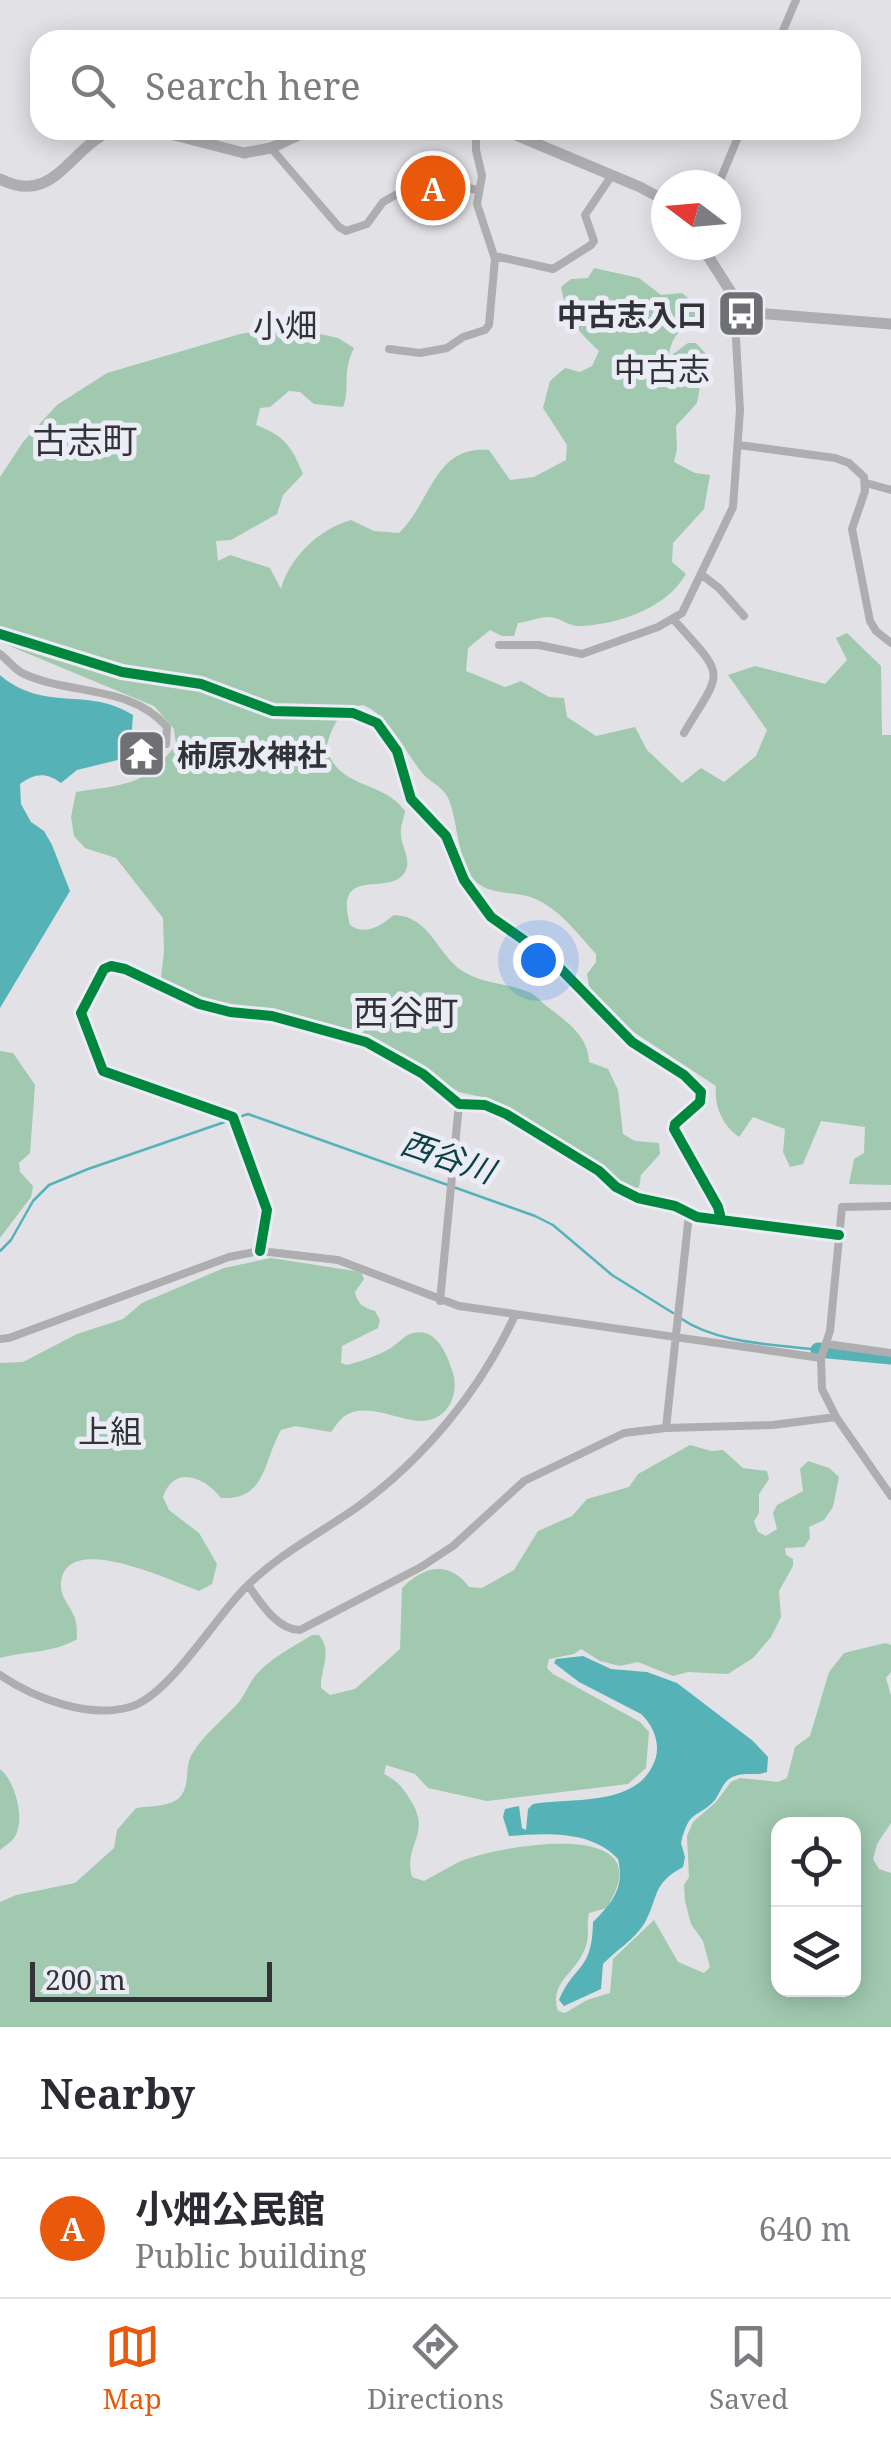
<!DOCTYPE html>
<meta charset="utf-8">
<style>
body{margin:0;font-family:"Noto Serif","Noto Sans JP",serif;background:#f2f2f3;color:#2b2b33}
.controls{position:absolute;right:30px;bottom:30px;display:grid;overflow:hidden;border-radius:20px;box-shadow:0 5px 25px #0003}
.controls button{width:90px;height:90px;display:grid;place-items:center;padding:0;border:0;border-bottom:2px solid #e1e1e2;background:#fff;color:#2b2b33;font:50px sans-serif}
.compass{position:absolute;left:651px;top:170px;width:90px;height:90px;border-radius:50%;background:#fff;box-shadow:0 5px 25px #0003;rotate:286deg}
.scale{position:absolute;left:30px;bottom:25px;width:242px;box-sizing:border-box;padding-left:10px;border:5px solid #323336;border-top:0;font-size:28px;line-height:35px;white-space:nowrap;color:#323336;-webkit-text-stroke:8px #ebecf6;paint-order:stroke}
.you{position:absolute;left:538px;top:960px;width:35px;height:35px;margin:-25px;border:8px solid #fff;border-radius:50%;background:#1a73e8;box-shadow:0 0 0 15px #1a73e833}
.badge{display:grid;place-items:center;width:65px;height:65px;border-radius:50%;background:#ea580c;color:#fff;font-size:32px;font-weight:700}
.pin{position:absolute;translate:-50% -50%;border:5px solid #fff;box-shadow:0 2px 10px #0006}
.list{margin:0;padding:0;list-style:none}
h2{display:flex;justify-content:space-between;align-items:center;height:130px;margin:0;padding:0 40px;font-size:42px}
h2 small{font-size:32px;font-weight:400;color:#7c7c81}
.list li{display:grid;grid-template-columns:65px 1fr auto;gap:30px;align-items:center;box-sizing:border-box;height:140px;padding:0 40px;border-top:2px solid #e1e1e2}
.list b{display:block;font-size:38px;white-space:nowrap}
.list p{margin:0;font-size:32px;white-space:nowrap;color:#7c7c81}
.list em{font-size:32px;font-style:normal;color:#7c7c81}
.icon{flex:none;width:55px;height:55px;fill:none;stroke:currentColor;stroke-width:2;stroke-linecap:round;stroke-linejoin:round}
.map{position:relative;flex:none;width:891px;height:2027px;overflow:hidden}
.search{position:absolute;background:#fff;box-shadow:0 5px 25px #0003;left:30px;right:30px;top:30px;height:110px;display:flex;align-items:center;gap:25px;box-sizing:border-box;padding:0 35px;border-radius:30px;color:#7c7c81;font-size:38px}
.sheet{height:270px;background:#fff}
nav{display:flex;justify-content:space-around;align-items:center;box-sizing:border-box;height:140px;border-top:2px solid #e1e1e2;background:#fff;font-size:28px;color:#7c7c81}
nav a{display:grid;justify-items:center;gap:5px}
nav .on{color:#ea580c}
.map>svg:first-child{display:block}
</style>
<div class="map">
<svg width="891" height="2027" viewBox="0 0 891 2027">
<rect width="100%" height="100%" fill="#e1e1e6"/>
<!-- forest -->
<path fill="#a0c9b0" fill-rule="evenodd" d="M594 268 639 278 661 295 682 293 702 310 703 319 696 326C676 328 672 339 668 358L688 343H696L706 354 697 403 676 426 677 449 674 462 695 473 710 475 704 509 673 543 672 562 686 574C666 609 617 625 578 626 568 626 559 617 549 617 539 617 527 622 518 623L514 636H502L490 630 468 648 466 671 505 687 521 681 549 697 564 698 567 717 596 736 635 727 647 750 682 783 701 768 724 782 756 756 767 730 728 675 755 666 825 684 847 660 836 638 847 633 881 666 882 735H891V1185L849 1184 854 1159 864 1153 865 1127 821 1121 803 1164 790 1167 783 1152 785 1129 753 1117 739 1137C722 1125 714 1106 716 1086L635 1033 590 991 587 974 596 962V954C578 934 559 908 533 898 512 890 483 897 470 874 457 852 458 824 449 800 444 787 431 783 423 774 405 752 389 715 363 705 339 708 332 727 326 748 340 791 382 779 405 811 404 818 400 827 401 834 401 846 412 860 405 872 390 898 333 863 350 925 365 936 381 926 394 915 431 916 437 956 464 972 486 985 510 983 531 993 538 997 543 1004 549 1008 568 1022 589 1038 589 1062L608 1069 618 1090 623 1134 635 1141 659 1143 660 1154 641 1175 639 1187 631 1190 624 1187 517 1114 486 1098 459 1092 359 1032 270 1009 218 1003 170 987 161 977 164 952 163 918 116 858 85 848 74 836 71 817 76 792C127 784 142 787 176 745L174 729 154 706 0 642V477L23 442 57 405 107 373 240 334 283 326 338 338 354 348C341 374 351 387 343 407L314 404 300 392 289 391 270 407 260 408 256 425C285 436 292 447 303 474L283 495 277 514 231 540 216 541 218 561 230 555 270 568 281 589C289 558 319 529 351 520L374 531 399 533C432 501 434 445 489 450L510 480 534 477 566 460 567 445 543 408 550 381 565 368 580 372 592 366 599 351C576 329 567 319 561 287L571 279 588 278Z
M0 1051 13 1053 35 1085 30 1153 19 1163 20 1172 33 1186 31 1197 0 1238Z
M271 1258 361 1272 364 1279 355 1292C357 1304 364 1308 375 1311L380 1320 378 1328 342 1346 341 1363 347 1365C362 1361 377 1356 391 1348 397 1344 403 1337 410 1334 434 1325 446 1351 452 1370 460 1391 450 1420 422 1421 400 1421 376 1406 353 1412 342 1415 337 1424 331 1432L295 1426 281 1430C263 1461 267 1500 221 1498 205 1477 174 1464 163 1497L169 1510 199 1533 217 1564 212 1584 199 1591C173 1582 60 1527 61 1587 61 1597 70 1606 74 1616 77 1623 77 1632 77 1639 54 1653 26 1651 0 1658V1363L23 1362 77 1334 123 1319 142 1303 224 1268Z
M690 1445 711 1451 723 1450 743 1468 767 1471 769 1479 759 1494V1513L754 1521 758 1532 766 1536 777 1529 773 1513 777 1505 803 1491 800 1469 808 1461 829 1468 839 1477 833 1507 824 1520 809 1527 810 1538 804 1547 785 1548 786 1555 793 1559V1566L779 1591 781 1617 771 1637 753 1658 728 1674 688 1672 673 1676 638 1662 620 1666 600 1661 581 1649 574 1654 549 1659 547 1668 553 1674 640 1722 649 1732 646 1768 628 1784 487 1801 428 1788 415 1774 386 1765 384 1774C399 1782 403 1788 411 1801 432 1835 403 1844 412 1877L424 1881C436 1875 447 1868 459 1862 488 1849 599 1828 617 1863 624 1879 614 1894 607 1908L589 1913C586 1924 590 1935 586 1946 578 1972 548 1982 558 2011L565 2013 587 2000 610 1993 613 1959 654 1920 678 1962 704 1973 710 1967 703 1941 691 1924 685 1901 684 1885 689 1877 687 1836 693 1822 716 1802 731 1782 740 1778 778 1782 787 1778 795 1747 810 1736 829 1672 844 1653 885 1643 891 1645V1672L886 1678 891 1696V1823L877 1844 873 1859 879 1869 891 1873V2027H0V1902L16 1895 75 1883 114 1848 117 1830 136 1808C149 1806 171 1807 180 1797 191 1784 184 1767 192 1754 205 1733 223 1720 239 1702 245 1694 249 1684 255 1676 270 1658 293 1647 312 1635H319C333 1652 320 1669 321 1688L330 1695 355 1689 400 1649 402 1588C424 1566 449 1560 469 1587L482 1588 514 1570 538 1531 572 1516 587 1499 629 1487 638 1474ZM778 1824H854V1990H778Z
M0 1769C14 1780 24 1814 17 1832 15 1840 6 1845 0 1850Z"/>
<!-- water -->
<path fill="#55b3b8" d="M0 675C44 713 87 686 133 715L130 757 77 770 61 783C46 772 35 773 20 784L21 804 31 822 44 831 52 845 70 891 0 1008Z
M583 1656 611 1669 647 1672 677 1683 753 1741 768 1757 767 1772C756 1776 746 1772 735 1776 723 1780 722 1790 715 1800 698 1819 689 1808 681 1843L685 1857 683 1867C651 1884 659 1898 644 1924 634 1940 615 1951 603 1964L601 1989 564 2006 559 2000C575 1963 592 1972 593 1922 612 1903 625 1888 618 1859 592 1830 545 1833 509 1836L503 1817 505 1809 519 1806 522 1828 526 1830 528 1809 533 1804C574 1797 641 1808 656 1757 660 1741 652 1724 641 1714L579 1682 554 1663 556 1659Z"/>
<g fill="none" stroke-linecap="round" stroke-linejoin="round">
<!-- stream -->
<path stroke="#55b3b8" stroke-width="2.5" d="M0 1251 11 1240 33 1201 49 1185 88 1169 248 1114 535 1216 553 1225 612 1275 673 1313
M680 1318C718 1344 773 1344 818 1350"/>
<!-- river -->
<path stroke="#55b3b8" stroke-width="15" d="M818 1350 891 1357"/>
<!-- minor -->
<path stroke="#aeaeb0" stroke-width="8" d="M779 40 796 0
M271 148 339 227 346 231 367 224 383 202 424 179
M403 175 478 190
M718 185 741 130
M495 256 553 269 591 245 594 241 585 215 612 175
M389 349 420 353 447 348 463 337 485 330 489 325 495 259 477 204 482 176 476 150V130
M739 445 835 458 849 463 864 477 865 491 852 529 870 621 876 631 891 643
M866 483 891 490
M702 575 719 588 744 616
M674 620C727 679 723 668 684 733
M0 634 122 672 201 684 273 711 353 713 377 723 397 751 411 799 446 836 464 880 491 917 552 960 632 1042 684 1075 701 1092 700 1102 675 1124 674 1129 718 1207 721 1219
M499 645H539L582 654 658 627 682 613 733 507 740 410 735 321 741 304
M0 654C8 660 16 671 24 674 71 695 131 685 167 727L166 744
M891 1206 842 1207 830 1331 821 1358 822 1389 836 1417 891 1496
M260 1251 267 1210 233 1117 103 1071 81 1013 104 969 111 966 125 969 199 1004 230 1012 272 1016 366 1042 423 1074 459 1104 485 1105 506 1114 599 1171 616 1187 638 1198 675 1206 697 1217 839 1235
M440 1301 459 1104
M0 1339 9 1338 229 1257 260 1251 338 1260 459 1306 821 1358
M827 1344 891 1353
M666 1428 689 1214
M248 1585C260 1602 277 1630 300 1630L421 1567 453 1546 524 1481 624 1433 666 1428 773 1425 836 1417
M0 1675C34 1698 88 1719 130 1707 169 1696 214 1619 245 1588 276 1556 320 1533 356 1508 424 1459 480 1391 515 1315"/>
<!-- secondary -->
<path stroke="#aeaeb0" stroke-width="11" d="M155 130 244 153 271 148 309 130
M504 130 640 187 666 201
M0 179C53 206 68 151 111 130
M701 245 734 297 756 313 891 324"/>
<defs>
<path id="cycleway" d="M0 634 122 672 201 684 273 711 353 713 377 723 397 751 411 799 446 836 464 880 491 917 552 960 632 1042 684 1075 701 1092 700 1102 675 1124 674 1129 718 1207 721 1219
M260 1251 267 1210 233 1117 103 1071 81 1013 104 969 111 966 125 969 199 1004 230 1012 272 1016 366 1042 423 1074 459 1104 485 1105 506 1114 599 1171 616 1187 638 1198 675 1206 697 1217 839 1235"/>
</defs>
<!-- cycleway casing -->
<use href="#cycleway" stroke="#ebecf6" stroke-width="16"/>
<!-- cycleway -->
<use href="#cycleway" stroke="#00873e" stroke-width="10"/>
</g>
<!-- icons -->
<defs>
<symbol id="bus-square" viewBox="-11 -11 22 22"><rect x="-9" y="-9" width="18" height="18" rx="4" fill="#6f7074" stroke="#ebecf6"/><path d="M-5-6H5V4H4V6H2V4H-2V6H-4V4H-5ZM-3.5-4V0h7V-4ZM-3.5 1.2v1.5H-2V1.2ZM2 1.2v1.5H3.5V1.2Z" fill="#fff"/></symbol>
<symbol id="temple-square" viewBox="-11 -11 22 22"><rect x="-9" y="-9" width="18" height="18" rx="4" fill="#6f7074" stroke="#ebecf6"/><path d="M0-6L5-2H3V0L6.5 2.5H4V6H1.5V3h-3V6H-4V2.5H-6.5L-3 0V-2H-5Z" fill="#fff"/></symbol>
</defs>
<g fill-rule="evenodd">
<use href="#bus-square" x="714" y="286" width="55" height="55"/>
<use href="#temple-square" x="114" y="726" width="55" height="55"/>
</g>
<g text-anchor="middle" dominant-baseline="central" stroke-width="10" stroke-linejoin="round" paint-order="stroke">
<!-- poi labels -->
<g font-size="30" font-weight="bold" fill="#323336" stroke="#ebecf6" text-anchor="end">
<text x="707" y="314">中古志入口</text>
<text x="177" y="754" text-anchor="start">柿原水神社</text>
</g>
<!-- neighbourhood labels -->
<g font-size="32" fill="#323336" stroke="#ebecf6">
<text x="285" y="324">小畑</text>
<text x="662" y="368">中古志</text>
<text x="110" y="1430">上組</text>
</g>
<!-- water labels -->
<g font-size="32" font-style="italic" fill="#0c4245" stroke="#ebecf6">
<text transform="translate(448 1156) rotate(19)">西谷川</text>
</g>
<!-- quarter labels -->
<g font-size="35" fill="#323336" stroke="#ebecf6">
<text x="85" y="439">古志町</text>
<text x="406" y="1011">西谷町</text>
</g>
</g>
</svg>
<div class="controls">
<button><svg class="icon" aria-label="locate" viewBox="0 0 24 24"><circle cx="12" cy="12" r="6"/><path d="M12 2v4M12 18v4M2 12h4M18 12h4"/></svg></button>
<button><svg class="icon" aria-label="layers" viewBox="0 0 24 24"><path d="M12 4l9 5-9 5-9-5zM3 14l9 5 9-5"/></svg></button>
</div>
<svg class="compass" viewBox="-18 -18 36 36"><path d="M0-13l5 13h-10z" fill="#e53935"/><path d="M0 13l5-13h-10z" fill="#7c7c81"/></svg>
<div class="scale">200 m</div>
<div class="you"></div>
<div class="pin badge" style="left:433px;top:188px">A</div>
<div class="search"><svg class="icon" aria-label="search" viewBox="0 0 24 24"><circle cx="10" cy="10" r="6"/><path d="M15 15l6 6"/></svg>Search here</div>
</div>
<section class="sheet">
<h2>Nearby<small></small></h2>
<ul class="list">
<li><span class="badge">A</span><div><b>小畑公民館</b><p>Public building</p></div><em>640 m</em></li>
</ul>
</section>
<nav>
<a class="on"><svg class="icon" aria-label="map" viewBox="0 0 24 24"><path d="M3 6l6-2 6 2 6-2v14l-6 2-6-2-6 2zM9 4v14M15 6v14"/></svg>Map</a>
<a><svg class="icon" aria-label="directions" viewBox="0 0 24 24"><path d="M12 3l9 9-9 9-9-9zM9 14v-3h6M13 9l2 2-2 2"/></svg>Directions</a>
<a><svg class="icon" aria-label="saved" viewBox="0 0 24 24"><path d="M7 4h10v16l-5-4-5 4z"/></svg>Saved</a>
</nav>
